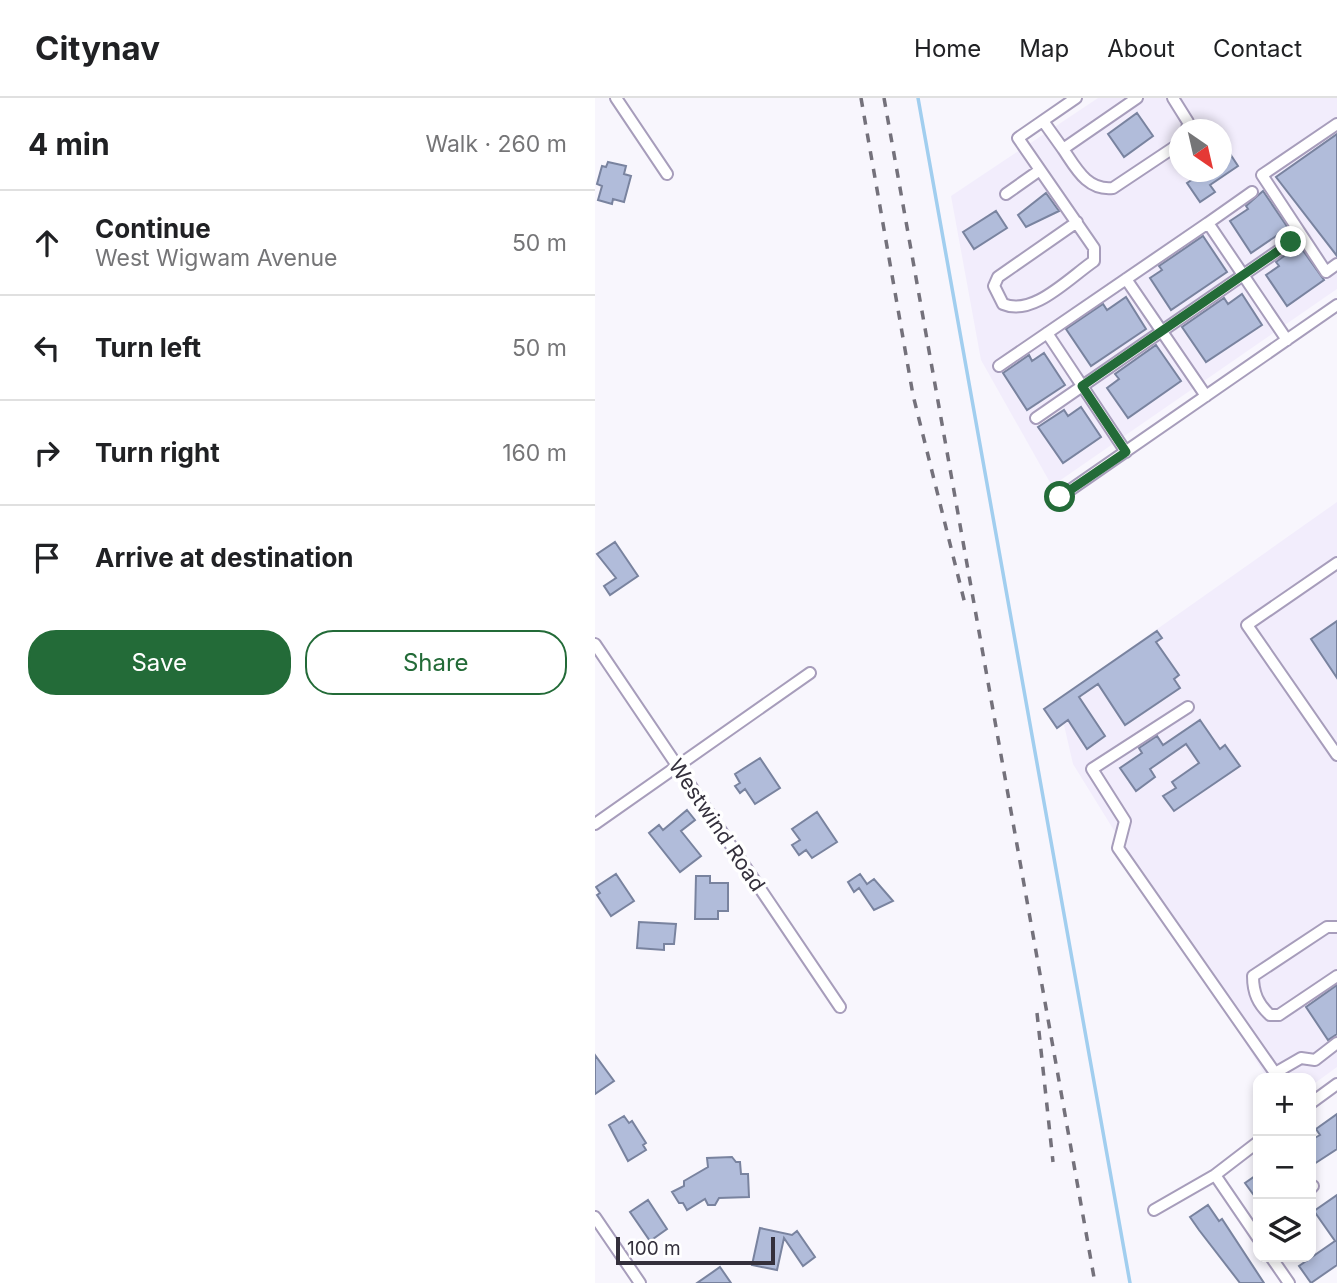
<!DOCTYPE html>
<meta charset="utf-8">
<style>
body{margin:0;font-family:Inter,sans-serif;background:#f2f2f2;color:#202124}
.controls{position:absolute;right:21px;bottom:21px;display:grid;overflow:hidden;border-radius:14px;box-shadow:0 4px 10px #0003}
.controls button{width:63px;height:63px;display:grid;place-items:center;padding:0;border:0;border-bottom:2px solid #e0e0e0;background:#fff;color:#202124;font:35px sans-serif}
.compass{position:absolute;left:574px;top:21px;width:63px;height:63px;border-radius:50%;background:#fff;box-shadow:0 4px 10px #0003;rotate:146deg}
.scale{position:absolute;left:21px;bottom:18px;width:159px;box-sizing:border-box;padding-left:7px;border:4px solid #34303c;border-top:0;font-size:19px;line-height:24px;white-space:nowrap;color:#34303c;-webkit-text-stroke:5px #fff;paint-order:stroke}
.stop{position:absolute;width:21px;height:21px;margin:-16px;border:5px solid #236b38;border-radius:50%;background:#fff}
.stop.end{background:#236b38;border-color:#fff;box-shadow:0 2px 7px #0008}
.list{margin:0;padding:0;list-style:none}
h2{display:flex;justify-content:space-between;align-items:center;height:91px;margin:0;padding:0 28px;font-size:30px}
h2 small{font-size:23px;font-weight:400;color:#757577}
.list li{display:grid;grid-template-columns:46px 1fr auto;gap:21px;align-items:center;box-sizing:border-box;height:105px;padding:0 28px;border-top:2px solid #e0e0e0}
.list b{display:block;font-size:26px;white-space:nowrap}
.list p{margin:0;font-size:23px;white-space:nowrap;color:#757577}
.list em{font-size:23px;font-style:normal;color:#757577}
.actions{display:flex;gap:14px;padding:21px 28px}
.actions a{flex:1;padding:16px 0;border:2px solid #236b38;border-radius:28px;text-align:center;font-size:24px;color:#236b38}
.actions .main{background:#236b38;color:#fff}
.icon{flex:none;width:38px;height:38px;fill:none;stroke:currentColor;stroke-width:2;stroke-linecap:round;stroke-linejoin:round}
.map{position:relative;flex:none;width:742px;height:1185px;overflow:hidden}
header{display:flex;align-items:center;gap:42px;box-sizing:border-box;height:98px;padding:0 35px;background:#fff;border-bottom:2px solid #e0e0e0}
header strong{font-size:33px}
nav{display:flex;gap:38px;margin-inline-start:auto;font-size:24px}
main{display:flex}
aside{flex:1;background:#fff}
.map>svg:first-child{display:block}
</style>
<header>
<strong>Citynav</strong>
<nav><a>Home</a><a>Map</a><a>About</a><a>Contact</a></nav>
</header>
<main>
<aside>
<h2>4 min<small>Walk · 260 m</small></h2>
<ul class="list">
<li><svg class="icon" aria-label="ahead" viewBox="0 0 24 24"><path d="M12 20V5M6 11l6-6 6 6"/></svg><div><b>Continue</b><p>West Wigwam Avenue</p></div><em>50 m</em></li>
<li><svg class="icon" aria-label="left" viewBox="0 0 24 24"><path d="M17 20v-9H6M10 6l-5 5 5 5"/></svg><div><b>Turn left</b></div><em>50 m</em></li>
<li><svg class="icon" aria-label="right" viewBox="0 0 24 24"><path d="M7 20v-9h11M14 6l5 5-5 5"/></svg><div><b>Turn right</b></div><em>160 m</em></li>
<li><svg class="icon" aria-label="arrive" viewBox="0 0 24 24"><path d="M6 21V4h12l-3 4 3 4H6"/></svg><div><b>Arrive at destination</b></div></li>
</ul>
<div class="actions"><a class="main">Save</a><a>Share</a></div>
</aside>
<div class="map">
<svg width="742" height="1185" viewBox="0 0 742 1185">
<rect width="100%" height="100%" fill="#f8f6fd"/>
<!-- built -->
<path fill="#f2edfc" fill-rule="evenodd" d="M503 0H742V191L457 388 386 262 356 98ZM584 32H626V74H584Z
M742 404V969L716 988V980H672L478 666 463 601Z"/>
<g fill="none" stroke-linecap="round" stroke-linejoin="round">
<!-- stream -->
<path stroke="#a1ceef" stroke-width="3.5" d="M323 0 535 1185"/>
</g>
<!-- building -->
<path fill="#b1bcda" stroke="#79839f" stroke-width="2" d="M542 15 558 38 529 59 513 36Z
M742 36V158L681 79Z
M626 42 643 68 615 87 620 94 605 104 592 85 609 74H626Z
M13 64 31 68 29 76 36 78 29 104 18 101 17 106 3 102 7 88 2 86 7 68 11 69Z
M668 93 693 130 656 155 635 123 653 111 651 108Z
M451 95 464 113 431 129 423 117Z
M401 113 412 130 379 151 368 134Z
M608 138 632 174 576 212 555 180 567 172 564 168Z
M704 147 729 182 692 208 671 177 684 168 681 164Z
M647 196 667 227 611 264 587 229 629 200 633 206Z
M531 199 551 231 496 268 471 231 508 206 512 212Z
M561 247 586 283 533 320 512 290 524 281 520 276Z
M449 255 470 287 432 312 408 275 434 257 437 263Z
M486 309 506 339 468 365 443 329 469 312 473 318Z
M20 444 43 478 15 497 9 488 21 480 2 456Z
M742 523V580L716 541Z
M562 533 567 540 561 544 584 577 579 581 585 590 530 627 503 586 484 599 510 638 492 651 473 622 462 630 449 611Z
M605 622 625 651 630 647 645 668 579 713 568 698 581 690 577 684 604 665 591 646 555 671 560 679 541 693 525 670 547 655 544 650 562 638 568 647Z
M165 660 185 690 160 706 150 691 145 695 140 688 145 685 140 676Z
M92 712 100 722 86 733 106 758 85 774 54 735 64 727 68 732Z
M222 714 242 744 217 760 211 752 204 757 197 747 205 742 197 731Z
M21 776 39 803 16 818 2 797 5 795 1 789Z
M265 776 272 786 279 781 298 803 279 812 264 790 259 794 253 784Z
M101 778H115V785H133V813H123V821H100Z
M44 824 81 826 79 846H69V852L42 850Z
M742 887V936L733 942 711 909Z
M0 957 19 983 0 996Z
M742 1016V1051L716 1068V1042L725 1037 721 1031Z
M29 1018 34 1025 37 1023 51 1045 48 1047 51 1052 33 1063 14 1027Z
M137 1059 141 1064H145L146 1076H153L154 1099 124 1100 120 1107H113L110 1101 92 1112 88 1105H84L77 1094 89 1088V1083L113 1069 112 1060Z
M663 1076V1103L650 1085Z
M742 1097V1167L716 1185 704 1168 740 1143 719 1113Z
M53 1102 72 1131 55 1143 35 1114Z
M613 1107 624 1123 627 1121 669 1185H645L604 1132 595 1119Z
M165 1130 197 1137 202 1133 220 1159 208 1168 189 1140 182 1172 157 1167Z
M125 1169 136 1185H102Z"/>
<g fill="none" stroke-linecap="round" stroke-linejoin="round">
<defs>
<path id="minor" d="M21 0 72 76
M481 0 423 40 499 150V163C474 180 438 219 408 206L399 188 403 179 482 124
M578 0 593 24 592 32
M448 23 468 51 542 0
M742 26 667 77 731 174 742 166
M468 51C481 70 492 93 518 90L584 46
M657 94 613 125 692 242
M411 96 445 72
M531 181 611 298
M452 235 531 354
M404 268 613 125
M441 320 696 144
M465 399 742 207
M742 465 652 527 742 657
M0 546 245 909
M593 609 497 671 530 723 523 750 680 975
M0 726 215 575
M742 829H732L658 878C658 895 663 906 675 917H684L742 878
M683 980 680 975 706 960 720 962 742 945
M716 1005 742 986
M620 1077 663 1140
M716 1090 718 1088
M559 1112 620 1077 663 1044
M0 1119 45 1185
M676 1159 694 1185"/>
</defs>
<!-- minor casing -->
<use href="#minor" stroke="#a79dbb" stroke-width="14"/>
<!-- minor -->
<use href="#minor" stroke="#fff" stroke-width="10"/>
<!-- rail -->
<path stroke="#74717b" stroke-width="3.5" stroke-dasharray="9 9" stroke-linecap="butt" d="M266 0 318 297 370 506
M289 0 500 1185
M442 915 458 1064"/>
</g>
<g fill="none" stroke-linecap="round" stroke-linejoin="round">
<!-- route -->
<path stroke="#236b38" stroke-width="9" d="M465 399 531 354 487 288 696 144"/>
</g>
<g text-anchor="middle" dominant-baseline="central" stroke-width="7" stroke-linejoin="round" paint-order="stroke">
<!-- street labels -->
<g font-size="21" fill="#34303c" stroke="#fff">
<text transform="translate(122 727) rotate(56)">Westwind Road</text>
</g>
</g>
</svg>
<div class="controls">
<button>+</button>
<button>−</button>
<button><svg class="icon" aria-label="layers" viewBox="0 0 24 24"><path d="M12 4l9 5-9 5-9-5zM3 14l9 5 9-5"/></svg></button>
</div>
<svg class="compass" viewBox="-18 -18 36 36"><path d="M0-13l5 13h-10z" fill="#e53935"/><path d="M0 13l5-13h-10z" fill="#757577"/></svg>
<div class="scale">100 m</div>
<div class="stop" style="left:465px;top:399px"></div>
<div class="stop end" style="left:696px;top:144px"></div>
</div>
</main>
